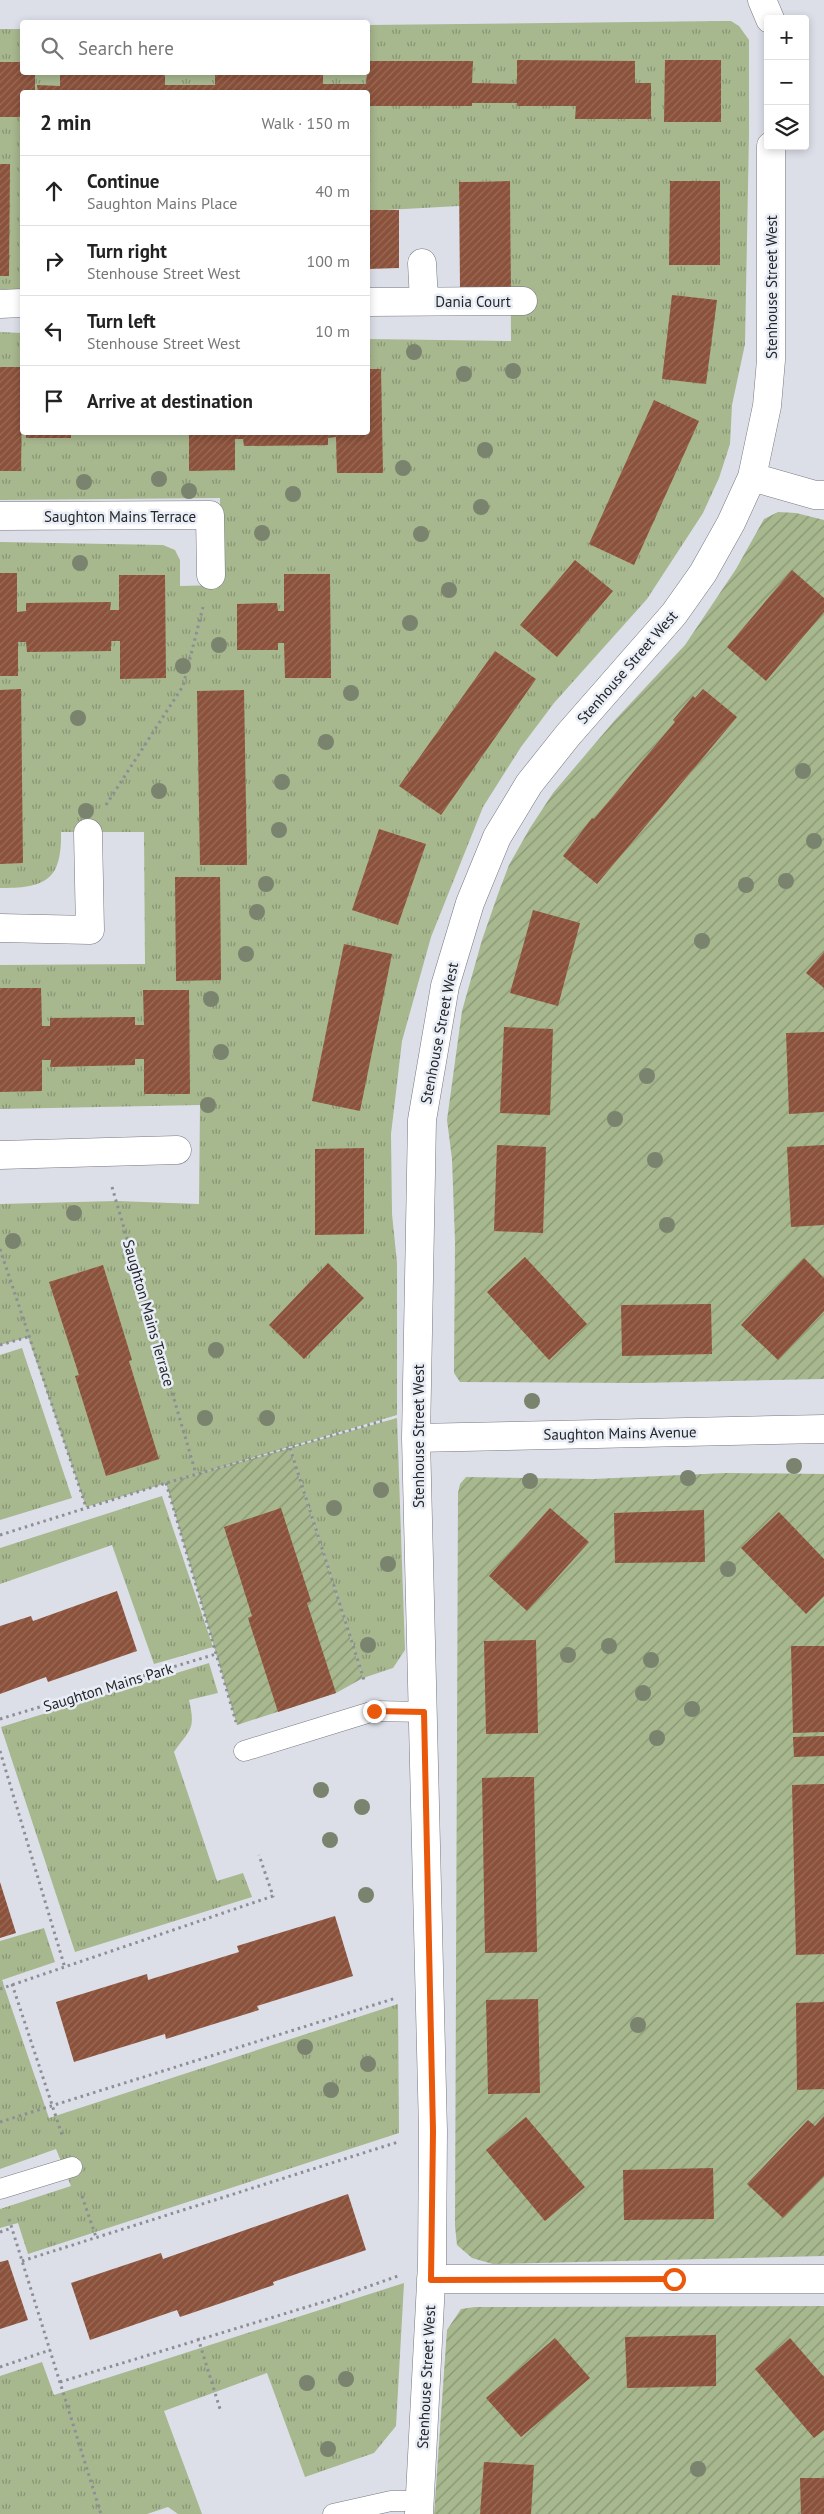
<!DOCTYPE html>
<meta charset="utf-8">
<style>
body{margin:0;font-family:"PT Sans",sans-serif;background:#f6f6f6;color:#222}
.controls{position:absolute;right:15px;top:15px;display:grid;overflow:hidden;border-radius:5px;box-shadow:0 2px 8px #0003}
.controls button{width:45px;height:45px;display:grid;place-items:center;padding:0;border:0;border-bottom:1px solid #e0e0e0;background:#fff;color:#222;font:25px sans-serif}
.stop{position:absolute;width:15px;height:15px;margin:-11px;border:4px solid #ea580c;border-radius:50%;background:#fff}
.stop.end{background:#ea580c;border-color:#fff;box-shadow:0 1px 5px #0008}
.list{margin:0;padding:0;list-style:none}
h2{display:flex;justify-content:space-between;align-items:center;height:65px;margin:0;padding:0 20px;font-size:21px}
h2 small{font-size:16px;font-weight:400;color:#767676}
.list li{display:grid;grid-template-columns:32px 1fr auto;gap:15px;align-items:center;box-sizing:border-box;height:70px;padding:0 20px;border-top:1px solid #e0e0e0}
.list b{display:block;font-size:19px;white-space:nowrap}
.list p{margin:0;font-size:16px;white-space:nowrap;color:#767676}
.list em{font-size:16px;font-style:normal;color:#767676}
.icon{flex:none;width:28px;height:28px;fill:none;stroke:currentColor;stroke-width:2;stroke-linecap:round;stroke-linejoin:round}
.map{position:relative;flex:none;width:824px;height:2514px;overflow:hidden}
.search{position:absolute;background:#fff;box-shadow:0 2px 8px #0003;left:20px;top:20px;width:350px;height:55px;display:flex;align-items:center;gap:12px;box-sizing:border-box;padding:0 18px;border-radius:5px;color:#767676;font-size:19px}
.panel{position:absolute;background:#fff;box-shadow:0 2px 8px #0003;left:20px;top:90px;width:350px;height:345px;border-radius:5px}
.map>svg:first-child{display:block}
</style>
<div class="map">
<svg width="824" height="2514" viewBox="0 0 824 2514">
<defs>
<pattern id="grass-tufts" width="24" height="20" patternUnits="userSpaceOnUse" patternTransform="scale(1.25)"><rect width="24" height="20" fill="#a7b78e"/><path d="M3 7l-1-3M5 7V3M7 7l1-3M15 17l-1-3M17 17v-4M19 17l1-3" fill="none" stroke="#889574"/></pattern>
<pattern id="garden-furrows" width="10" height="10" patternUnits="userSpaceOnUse" patternTransform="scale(1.25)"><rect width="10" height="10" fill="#a7b78e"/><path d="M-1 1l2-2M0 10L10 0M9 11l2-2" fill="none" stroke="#889574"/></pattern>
<pattern id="building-hatch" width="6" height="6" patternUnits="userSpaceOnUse" patternTransform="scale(1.25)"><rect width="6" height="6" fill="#8b513a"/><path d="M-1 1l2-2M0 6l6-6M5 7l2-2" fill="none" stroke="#986c5b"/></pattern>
</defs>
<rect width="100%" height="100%" fill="#dcdfe8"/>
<!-- grass -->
<path fill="url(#grass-tufts)" d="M722 21H731L739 26 749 40V134L745 344 732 405 730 444 719 478 703 513 647 599 554 703 521 747 483 807 431 937 402 1041 391 1134 392 1214 397 1263V1415L86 1507 28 1337 0 1345V1204L116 1201 199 1204 200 1105 0 1109V965L145 964 144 832H61C62 881 45 888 0 888V542L163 545 175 550 180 560V586L220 585V498L0 500V332L22 333V432H368V339L511 341 510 181 459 182V206L368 211V92H22V294L0 289V29H22V72H368V25Z
M22 1348 72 1498 0 1520V1355Z
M397 1418 405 1650 393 1668 363 1678 290 1448Z
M162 1496 213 1647 154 1664 112 1545 0 1584V1548Z
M209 1663 218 1693 189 1700C196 1730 190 1729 174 1752L217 1881 243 1873 252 1897 75 1952 1 1727Z
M44 1928 55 1962 2 1980 49 2118 398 2004 399 2133 28 2254 18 2223 0 2228V2209L71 2186 56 2149 0 2169V1941Z
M404 2283 396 2426 374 2453 305 2477 267 2373 164 2411 202 2514H178L168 2507 147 2514H0V2376L42 2362 54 2395Z"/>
<!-- garden -->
<path fill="url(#garden-furrows)" d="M778 512 796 513 824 520V1379L638 1383 460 1382 454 1373 455 1242 452 1159 447 1120 462 1011 482 940 498 894 509 865 530 828 553 793 615 720 685 645 736 569 764 519Z
M290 1448 363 1678 336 1693 237 1725 166 1483Z
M726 1473 824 1474V2256L493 2264 472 2258 457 2245 455 2226 458 1493 460 1484 466 1477 593 1479Z
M824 2306V2514H434L447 2330 461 2309 475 2307Z"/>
<!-- building -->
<path fill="url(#building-hatch)" d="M517 60 635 61V83H651V119H575L576 106H517V103H472V106H368V92H38L37 85 60 86V72H165V85H215V72H323V84H366L368 61H473L472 83 517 84Z
M665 60H721V122H664Z
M0 62H22V72H35V92H22V117H0Z
M0 164H10L9 276H0Z
M510 181 511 288 460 289 459 182Z
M670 181H720V265H669Z
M368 210H399V268L368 269Z
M672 295 717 300 706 384 662 379Z
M0 367H20L21 398H22L21 471H0Z
M368 369H381L383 473H337L336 437 328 438V445L244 446 243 439H235V470L189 471V432H368Z
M654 400 699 421 634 565 589 544Z
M26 432H71V438H26Z
M575 560 613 591 557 657 520 625Z
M792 570 824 598V612L766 681 727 647Z
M0 573H17V612L26 611V603L111 602 110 610H119V575H165L166 678 120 679V641H111V651L27 652 26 642H18V676H0Z
M284 574H330L331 678H285L284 643H278V650H237V604L277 603 278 611H284Z
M495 651 536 679 441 815 399 786Z
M21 689 23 863 0 864V690Z
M703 689 737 717 597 884 563 856 592 818 594 819 669 729 675 722 673 720 693 696 695 698Z
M244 690 247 865H200L197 691Z
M379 829 426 844 398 925 352 910Z
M175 877H220L221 980 176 981Z
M533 910 580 923 558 1006 510 993Z
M344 944 392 954 360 1111 312 1101Z
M824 952V988L806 973Z
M0 988H41L42 1026H50V1018L135 1017V1025H144L143 990H189L190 1094H144V1059H135V1065L50 1067 51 1060H42V1091L0 1092Z
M504 1027 553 1029 550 1115 500 1113Z
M824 1032V1112L789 1114 786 1033Z
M497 1145 546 1147 543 1233 494 1231Z
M824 1145V1225L791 1227 787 1147Z
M364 1148V1234L315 1235V1149Z
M525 1257 587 1324 549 1360 487 1292Z
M804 1258 824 1278V1311L778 1360 741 1325Z
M328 1263 364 1298 304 1359 269 1325Z
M103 1265 132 1360 129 1361 159 1459 106 1476 75 1376 79 1375 49 1282Z
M711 1304 712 1354 622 1356 621 1305Z
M281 1508 311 1601 307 1603 336 1693 278 1712 248 1618 252 1616 224 1527Z
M550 1508 589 1542 527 1611 489 1576Z
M704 1510 705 1562 615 1563 614 1513Z
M779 1512 824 1559V1596L806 1614 741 1548Z
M117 1591 137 1651 48 1682 46 1677 0 1694V1626L31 1616 33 1621Z
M536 1640 538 1733 486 1734 484 1641Z
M791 1646H824V1732L793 1733Z
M824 1736V1756L794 1757 793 1737Z
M509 1777H534L537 1952 485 1953 482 1778Z
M824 1784V1954L796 1955 792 1785Z
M0 1882 16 1933 0 1938Z
M335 1916 353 1976 257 2006 259 2010 214 2024 166 2039 165 2034 74 2062 56 2002 147 1974 148 1980 239 1952 237 1946Z
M538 1999 540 2093 488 2094 486 2000Z
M824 2002V2089L797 2090 796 2003Z
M824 2116V2176L783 2218 747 2184 808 2120 815 2126Z
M526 2117 585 2187 545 2221 486 2150Z
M713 2168 714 2219 624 2220 623 2170Z
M348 2194 366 2250 273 2282 274 2285 180 2317 177 2310 90 2340 71 2283 161 2253 163 2259Z
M8 2260 28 2320 0 2329V2262Z
M716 2335V2386L627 2388 625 2337Z
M555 2338 590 2378 521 2437 486 2398Z
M790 2338 824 2377V2430L814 2438 755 2369Z
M484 2462 534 2465 531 2514H480Z
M800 2478H824V2514H801Z"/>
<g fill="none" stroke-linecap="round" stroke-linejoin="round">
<defs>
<path id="service" d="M244 1751 374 1711 424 1712
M0 2189 72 2167
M333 2514 391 2501H420"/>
<path id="minor" d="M762 0 770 19
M422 263 424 301
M368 302 523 301
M0 304 22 303
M752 477 815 495H824
M0 516 210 515 211 575
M0 928 90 930 88 833
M0 1155 177 1150
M416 1438 824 1429
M431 2279H824
M419 2514 432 2264 433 2131 416 1438 422 1120 445 986 470 903 497 837 529 784 568 735 674 614 703 573 731 523 752 477 767 406 771 360V146"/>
</defs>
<!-- service casing -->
<use href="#service" stroke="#757880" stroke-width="21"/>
<!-- minor casing -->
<use href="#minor" stroke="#757880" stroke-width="29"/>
<!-- path -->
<path stroke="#8c8f95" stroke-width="3" stroke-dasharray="2.5 4" stroke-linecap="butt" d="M106 805 183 686 203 607
M112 1187 196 1474
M0 1249 86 1507
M0 1345 28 1337
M290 1448 365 1683
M166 1483 236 1722
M0 1535 166 1483 382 1421
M0 1719 216 1654
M0 1751 65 1968
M12 1984 63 2138
M0 1989 273 1896 259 1855
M0 2122 396 1998
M82 2196 96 2237
M9 2219 101 2514
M0 2232 12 2228
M22 2261 398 2142
M198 2338 220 2409
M0 2367 50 2350
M60 2382 333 2299 398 2276"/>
<!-- service -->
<use href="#service" stroke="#fff" stroke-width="20"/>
<!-- minor -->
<use href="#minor" stroke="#fff" stroke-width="28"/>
</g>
<!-- trees -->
<g fill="#7a836e">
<circle cx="414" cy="352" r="8"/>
<circle cx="513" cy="371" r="8"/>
<circle cx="464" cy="374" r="8"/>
<circle cx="485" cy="450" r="8"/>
<circle cx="403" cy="468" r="8"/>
<circle cx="159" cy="479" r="8"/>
<circle cx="84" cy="482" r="8"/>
<circle cx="189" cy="491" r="8"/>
<circle cx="293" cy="494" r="8"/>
<circle cx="481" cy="507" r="8"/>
<circle cx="262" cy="533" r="8"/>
<circle cx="421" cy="534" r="8"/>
<circle cx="80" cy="563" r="8"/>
<circle cx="449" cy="590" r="8"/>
<circle cx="410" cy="623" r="8"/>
<circle cx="219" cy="645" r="8"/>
<circle cx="183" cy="666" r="8"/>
<circle cx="351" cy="693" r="8"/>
<circle cx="78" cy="718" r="8"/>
<circle cx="326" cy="742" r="8"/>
<circle cx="803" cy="771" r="8"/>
<circle cx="282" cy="782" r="8"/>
<circle cx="159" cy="791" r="8"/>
<circle cx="86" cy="811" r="8"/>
<circle cx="279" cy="830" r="8"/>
<circle cx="814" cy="841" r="8"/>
<circle cx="786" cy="881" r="8"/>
<circle cx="266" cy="884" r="8"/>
<circle cx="746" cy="885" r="8"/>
<circle cx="257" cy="912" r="8"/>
<circle cx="702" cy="941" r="8"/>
<circle cx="246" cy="954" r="8"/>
<circle cx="211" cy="999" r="8"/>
<circle cx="221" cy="1052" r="8"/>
<circle cx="647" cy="1076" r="8"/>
<circle cx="208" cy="1105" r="8"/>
<circle cx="615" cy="1119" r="8"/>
<circle cx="655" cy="1160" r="8"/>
<circle cx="74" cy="1213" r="8"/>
<circle cx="667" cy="1225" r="8"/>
<circle cx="13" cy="1241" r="8"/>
<circle cx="216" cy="1350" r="8"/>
<circle cx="532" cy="1401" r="8"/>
<circle cx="205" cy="1418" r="8"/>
<circle cx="267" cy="1418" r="8"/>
<circle cx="794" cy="1466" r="8"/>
<circle cx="688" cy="1478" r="8"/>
<circle cx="530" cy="1481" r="8"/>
<circle cx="381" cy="1490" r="8"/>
<circle cx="334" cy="1508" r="8"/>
<circle cx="388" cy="1564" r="8"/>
<circle cx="728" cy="1569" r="8"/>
<circle cx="368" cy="1645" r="8"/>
<circle cx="609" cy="1646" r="8"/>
<circle cx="568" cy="1655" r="8"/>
<circle cx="651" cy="1660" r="8"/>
<circle cx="643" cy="1693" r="8"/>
<circle cx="692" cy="1709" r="8"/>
<circle cx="657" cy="1738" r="8"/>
<circle cx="321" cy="1790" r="8"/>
<circle cx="362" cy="1807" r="8"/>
<circle cx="330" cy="1840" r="8"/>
<circle cx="366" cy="1895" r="8"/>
<circle cx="638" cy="2025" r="8"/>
<circle cx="305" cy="2047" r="8"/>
<circle cx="368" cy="2064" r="8"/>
<circle cx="331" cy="2090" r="8"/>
<circle cx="346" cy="2379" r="8"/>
<circle cx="307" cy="2383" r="8"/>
<circle cx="328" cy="2449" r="8"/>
<circle cx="698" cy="2469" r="8"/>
</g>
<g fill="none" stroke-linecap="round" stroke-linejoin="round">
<!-- route -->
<path stroke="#ea580c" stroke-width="6" d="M374 1711 424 1712 433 2131 431 2280 674 2279"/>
</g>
<g text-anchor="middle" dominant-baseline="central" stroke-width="5" stroke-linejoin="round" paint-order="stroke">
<!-- street labels -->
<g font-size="15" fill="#242629" stroke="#e9edf5">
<text transform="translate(771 287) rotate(-90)">Stenhouse Street West</text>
<text x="473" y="301">Dania Court</text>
<text x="120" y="516">Saughton Mains Terrace</text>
<text transform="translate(627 667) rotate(-49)">Stenhouse Street West</text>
<text transform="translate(439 1033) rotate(-79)">Stenhouse Street West</text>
<text transform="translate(149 1313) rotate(74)">Saughton Mains Terrace</text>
<text transform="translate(620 1433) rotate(-1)">Saughton Mains Avenue</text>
<text transform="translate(418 1436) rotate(-90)">Stenhouse Street West</text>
<text transform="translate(108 1687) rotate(-17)">Saughton Mains Park</text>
<text transform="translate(426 2377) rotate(-87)">Stenhouse Street West</text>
</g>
</g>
</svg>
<div class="controls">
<button>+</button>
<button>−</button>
<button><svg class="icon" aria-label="layers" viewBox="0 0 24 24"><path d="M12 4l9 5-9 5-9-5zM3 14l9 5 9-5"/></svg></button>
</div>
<div class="stop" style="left:674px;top:2279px"></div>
<div class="stop end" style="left:374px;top:1711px"></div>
<div class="search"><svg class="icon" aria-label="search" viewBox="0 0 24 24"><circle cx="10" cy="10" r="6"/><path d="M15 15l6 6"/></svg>Search here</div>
<section class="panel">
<h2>2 min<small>Walk · 150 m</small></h2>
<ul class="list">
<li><svg class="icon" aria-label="ahead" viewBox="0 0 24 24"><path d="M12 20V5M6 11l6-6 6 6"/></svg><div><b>Continue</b><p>Saughton Mains Place</p></div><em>40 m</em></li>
<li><svg class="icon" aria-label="right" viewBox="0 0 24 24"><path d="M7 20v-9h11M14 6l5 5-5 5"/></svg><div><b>Turn right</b><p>Stenhouse Street West</p></div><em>100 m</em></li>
<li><svg class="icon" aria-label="left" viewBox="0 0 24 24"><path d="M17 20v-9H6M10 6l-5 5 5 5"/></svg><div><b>Turn left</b><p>Stenhouse Street West</p></div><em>10 m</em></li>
<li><svg class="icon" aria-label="arrive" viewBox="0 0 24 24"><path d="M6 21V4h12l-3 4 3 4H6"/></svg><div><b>Arrive at destination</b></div></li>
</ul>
</section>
</div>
